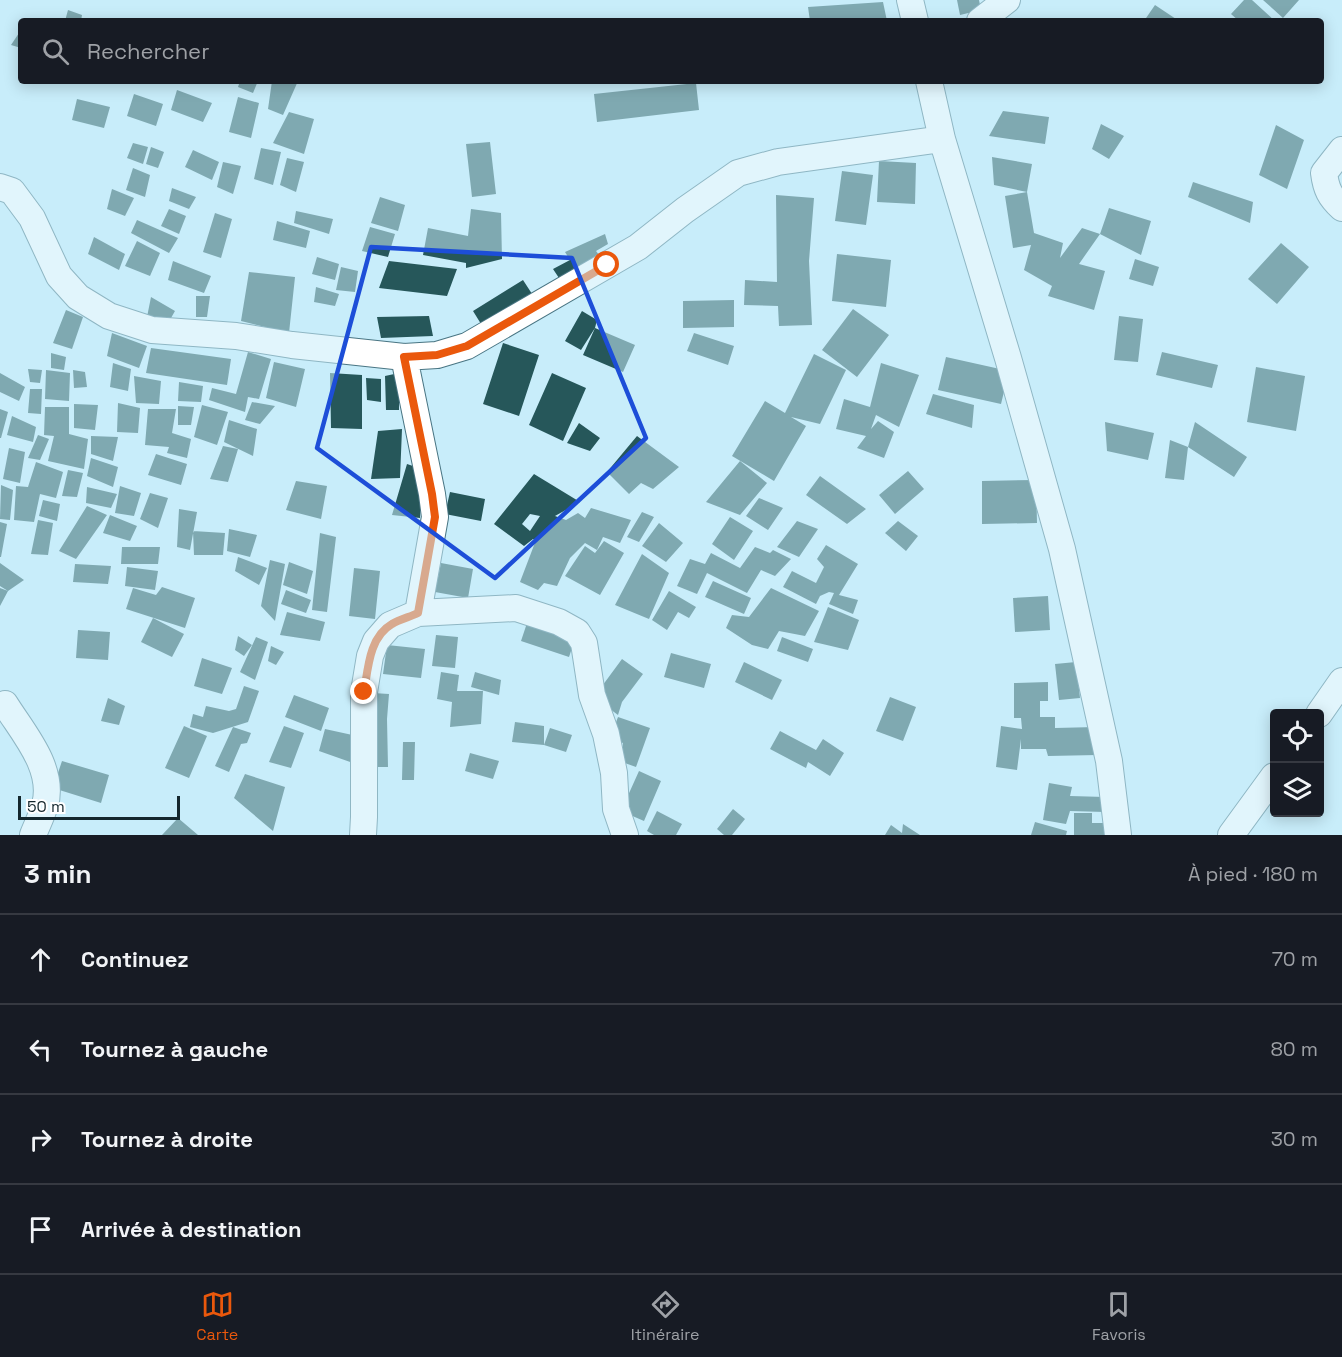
<!DOCTYPE html>
<html lang="fr">
<meta charset="utf-8">
<style>
body{margin:0;font-family:"Space Grotesk",sans-serif;background:#20242c;color:#f1f3f6}
.controls{position:absolute;right:18px;bottom:18px;display:grid;overflow:hidden;border-radius:6px;box-shadow:0 3px 15px #0003}
.controls button{width:54px;height:54px;display:grid;place-items:center;padding:0;border:0;border-bottom:2px solid #363941;background:#171b24;color:#f1f3f6;font:30px sans-serif}
.scale{position:absolute;left:18px;bottom:15px;width:162px;box-sizing:border-box;padding-left:6px;border:3px solid #14272d;border-top:0;font-size:16px;line-height:21px;white-space:nowrap;color:#14272d;-webkit-text-stroke:4px #fff;paint-order:stroke}
.stop{position:absolute;width:18px;height:18px;margin:-14px;border:4px solid #ea580c;border-radius:50%;background:#fff}
.stop.end{background:#ea580c;border-color:#fff;box-shadow:0 2px 6px #0008}
.list{margin:0;padding:0;list-style:none}
h2{display:flex;justify-content:space-between;align-items:center;height:78px;margin:0;padding:0 24px;font-size:26px}
h2 small{font-size:20px;font-weight:400;color:#9ea1a6}
.list li{display:grid;grid-template-columns:39px 1fr auto;gap:18px;align-items:center;box-sizing:border-box;height:90px;padding:0 24px;border-top:2px solid #363941}
.list b{display:block;font-size:22px;white-space:nowrap}
.list em{font-size:20px;font-style:normal;color:#9ea1a6}
.icon{flex:none;width:33px;height:33px;fill:none;stroke:currentColor;stroke-width:2;stroke-linecap:round;stroke-linejoin:round}
.map{position:relative;flex:none;width:1342px;height:835px;overflow:hidden}
.search{position:absolute;background:#171b24;box-shadow:0 3px 15px #0003;left:18px;right:18px;top:18px;height:66px;display:flex;align-items:center;gap:15px;box-sizing:border-box;padding:0 21px;border-radius:6px;color:#9ea1a6;font-size:22px}
.sheet{height:438px;background:#171b24}
nav{display:flex;justify-content:space-around;align-items:center;box-sizing:border-box;height:84px;border-top:2px solid #363941;background:#171b24;font-size:16px;color:#9ea1a6}
nav a{display:grid;justify-items:center;gap:3px}
nav .on{color:#ea580c}
.map>svg:first-child{display:block}
</style>
<div class="map">
<svg width="1342" height="835" viewBox="0 0 1342 835">
<rect width="100%" height="100%" fill="#c8edfa"/>
<!-- building -->
<path fill="#26575a" fill-rule="evenodd" d="M957 0H979L981 10 960 15Z
M1244 0H1252L1275 21H1239L1231 14Z
M1263 0H1299L1283 18Z
M883 2 887 21H810L808 7Z
M1155 5 1179 21H1144Z
M68 10 82 15 81 21H65Z
M21 30V48L11 45Z
M240 81H258L253 93 238 87Z
M272 81H298L283 115 268 109Z
M696 83 699 110 597 122 594 94Z
M177 90 212 103 203 122 171 110Z
M134 94 163 104 156 126 127 116Z
M238 97 259 103 251 138 229 132Z
M77 99 110 107 104 128 72 120Z
M1003 111 1049 117 1045 144 989 136Z
M289 112 314 119 304 154 273 143Z
M1101 124 1124 136 1109 159 1092 149Z
M1276 125 1304 140 1287 189 1259 175Z
M490 142 496 194 472 197 466 144Z
M133 143 148 147 143 164 127 158Z
M151 147 164 152 158 168 146 164Z
M261 148 281 152 273 185 254 179Z
M193 150 219 162 212 180 185 167Z
M992 157 1032 164 1027 192 994 185Z
M287 158 304 162 296 192 280 185Z
M879 161 916 163 915 204 877 202Z
M223 162 241 166 233 194 217 187Z
M133 168 150 175 145 197 126 190Z
M842 171 873 175 866 225 835 221Z
M1193 182 1253 202 1250 223 1188 197Z
M172 188 196 197 189 209 169 201Z
M112 189 134 198 125 216 107 209Z
M1027 192 1034 233 1063 243 1060 258 1082 228 1100 234 1079 264 1105 271 1094 310 1048 296 1052 286 1024 270 1031 245 1013 248 1005 196Z
M776 195 814 198 809 261 812 325 779 326 778 306 744 305 745 280 777 282Z
M380 197 405 205 398 231 371 223Z
M1109 208 1151 221 1141 255 1100 234Z
M169 209 186 216 179 234 161 226Z
M471 209 501 213 502 259 466 268V263L423 255 428 228 468 236Z
M296 211 333 219 329 234 294 223Z
M215 213 232 219 221 258 203 252Z
M137 220 178 238 169 253 131 233Z
M277 221 310 231 306 248 273 240Z
M370 227 395 234 388 257 362 251Z
M605 234 608 244 596 251 607 265 563 284 553 269 570 260 565 252Z
M94 237 125 254 119 270 88 254Z
M137 241 160 253 150 276 125 266Z
M1281 243 1309 267 1277 304 1248 279Z
M837 254 891 260 886 307 832 301Z
M317 257 339 264 335 280 312 274Z
M1135 259 1159 267 1153 286 1129 279Z
M173 261 211 276 204 293 168 280Z
M389 261 457 269 447 296 379 288Z
M341 267 358 271 355 292 336 290Z
M249 272 295 277 289 333 241 321Z
M523 280 536 300 486 332 473 311Z
M316 287 339 294 335 306 314 302Z
M196 296H210L207 317H196Z
M151 297 175 311 171 318 147 317Z
M734 300V327L683 328V301Z
M853 309 889 335 857 377 822 350Z
M66 310 83 317 72 349 53 343Z
M582 311 597 320 595 328 581 350 565 341Z
M429 316 433 336 381 338 377 317Z
M1119 316 1143 319 1138 362 1114 360Z
M595 328 635 345 623 372 583 355Z
M112 333 147 346 139 368 107 356Z
M694 333 734 346 728 365 687 351Z
M503 343 539 355 519 416 483 404Z
M151 348 231 359 227 385 146 373Z
M248 352 271 359 259 399 248 397 245 412 209 400 212 388 236 394Z
M1162 352 1218 365 1212 388 1156 375Z
M51 353 66 357 64 370 51 368Z
M814 354 846 370 820 424 791 417 806 426 774 481 732 456 765 401 785 413Z
M946 357 1009 371 1001 404 938 390Z
M274 362 305 369 296 407 266 398Z
M113 363 131 369 128 391 110 387Z
M881 363 919 375 899 427 876 415 871 429 878 421 894 432 884 458 857 448 866 436 836 429 844 399 870 407Z
M1256 367 1305 376 1296 431 1247 422Z
M28 369 42 370 40 383 30 382Z
M46 370 70 373 69 401 45 399Z
M73 370 85 372 87 387 74 388Z
M0 373 25 387 19 401 0 392Z
M330 373 362 375V429L331 428Z
M399 373V410H386L385 376Z
M552 373 586 388 563 441 529 425Z
M134 376 161 381 159 404 136 403Z
M366 378 381 379V402L367 400Z
M179 382 203 386 201 402 178 401Z
M30 389H42L41 414 28 413Z
M933 394 974 405 972 428 926 414Z
M252 402 275 406 260 424 245 420Z
M118 403 140 408 138 433 117 432Z
M74 404 98 405 95 430 74 428Z
M202 405 228 412 217 445 194 437Z
M178 406 194 407 191 425H178Z
M45 407H69V434L88 439 84 469 48 461 54 436 44 435Z
M0 409 8 412 1 438H0Z
M148 409H176L172 433 191 439 187 458 167 453 169 447 145 445Z
M12 416 36 427 33 442 7 435Z
M229 420 257 429 253 456 224 442Z
M1105 422 1154 433 1148 460 1107 451Z
M1195 422 1247 457 1234 477 1188 447Z
M579 423 600 438 590 451 567 443Z
M402 429 400 478 371 479 378 431Z
M38 435 49 439 40 460 28 458Z
M91 436 118 437 113 461 91 454Z
M637 436 679 467 653 489 641 483 629 494 607 472Z
M1170 440 1188 447 1184 480 1165 478Z
M223 446 238 449 228 482 210 479Z
M9 448 25 452 20 483 3 479Z
M156 454 187 464 181 485 148 475Z
M91 458 118 467 113 487 87 476Z
M740 461 767 483 740 515 706 502Z
M36 462 63 472 56 498 40 494 34 522 14 520 16 486 28 487Z
M407 464 422 469 420 518 392 515Z
M68 470 83 473 77 497 62 496Z
M908 471 924 489 895 514 879 495Z
M534 474 580 502 555 516 566 520 578 513 585 518 591 508 631 520 620 543 603 537 597 550 585 543 570 558 557 586 544 583 538 590 520 582 536 540 533 539 524 546 494 524ZM530 514 540 516 530 531 522 524Z
M820 476 866 509 847 524 806 495Z
M1036 480 1037 523 982 524V481Z
M296 481 327 486 321 519 286 510Z
M1 485 13 490 10 520 0 519Z
M120 486 141 493 134 516 115 513Z
M87 487 117 494 111 508 86 503Z
M450 492 485 499 481 521 445 514Z
M150 493 168 498 158 528 140 519Z
M759 498 783 508 768 530 746 516Z
M43 500 60 504 57 521 39 516Z
M87 506 107 515 76 559 59 551Z
M179 509 197 512 190 550 177 547Z
M642 512 654 517 639 542 627 537Z
M110 515 137 526 130 541 103 533Z
M730 517 753 531 734 560 712 544Z
M38 520 53 523 48 555 31 554Z
M797 521 818 529 799 557 777 547Z
M898 521 918 536 906 551 885 533Z
M0 522 7 524 1 557H0Z
M659 523 683 543 666 562 642 546Z
M229 529 257 535 250 557 227 551Z
M193 531 225 533 223 555H194Z
M320 533 336 537 327 612 312 610Z
M604 541 624 553 600 595 565 576 585 546 595 553Z
M826 545 858 564 839 595 858 600 853 614 829 604 834 593 829 592 820 596 816 604 783 587 792 571 816 583 824 567 817 559Z
M122 547H160L158 564H121Z
M755 547 770 553 773 550 791 559 775 576 761 570 747 593 707 573 697 594 677 586 690 559 705 564 711 553 740 568Z
M642 554 669 573 649 619 615 605Z
M238 557 267 568 259 585 235 571Z
M270 560 285 564 275 621 261 606Z
M289 562 313 571 307 594 283 585Z
M0 563 24 580 8 591 0 586Z
M441 563 473 569 468 598 435 592Z
M75 564 111 566 108 584 73 582Z
M127 567 158 571 155 590 125 586Z
M354 568 380 571 375 619 349 616Z
M713 581 751 598 744 614 705 597Z
M162 587 195 598 185 628 126 609 133 588 156 595Z
M0 588 8 591 0 606Z
M771 588 819 611 805 636 779 631 768 649 752 645 726 628 732 615 749 617Z
M286 590 311 600 306 613 281 604Z
M669 591 696 607 689 618 678 612 667 630 652 620Z
M1048 596 1050 630 1015 632 1013 598Z
M828 607 859 620 848 650 814 642Z
M287 612 325 622 320 641 280 635Z
M153 618 184 634 172 657 141 642Z
M528 620 576 636 569 657 521 641Z
M78 630 110 632 108 660 76 658Z
M436 635 458 637 455 668 432 666Z
M238 636 252 645 244 656 235 650Z
M256 637 268 642 255 680 240 672Z
M782 637 813 649 808 662 777 651Z
M387 645 425 649 421 678 383 674Z
M271 646 284 652 276 665 268 661Z
M671 653 711 664 704 688 664 677Z
M202 658 232 668 222 694 194 686Z
M622 659 643 674 622 702 618 715 594 697Z
M744 662 782 680 772 700 735 682Z
M1076 662 1080 698 1059 700 1055 664Z
M441 672 459 675 457 691H483L481 724 450 727 452 702 437 699Z
M475 672 501 680 499 695 471 687Z
M1048 682V701H1040V717H1055V728L1096 727 1097 755 1048 756 1046 749H1021V739L1017 770 996 767 1001 726 1022 729 1021 718H1014V683Z
M244 686 259 691 248 722 213 733 190 727 193 714 203 717 206 706 229 711 236 709Z
M373 693 389 694 387 719 388 767H374Z
M294 695 329 708 321 731 285 717Z
M890 697 916 707 903 741 876 731Z
M108 698 125 706 119 725 101 721Z
M618 717 650 728 636 767 622 762 623 743 610 738Z
M515 722 544 726V745L512 742Z
M184 726 207 736 189 778 165 768Z
M284 726 304 733 291 768 269 762Z
M233 727 251 733 247 743 241 744 229 772 215 766Z
M550 728 572 735 566 752 544 745Z
M325 729 357 736 353 763 319 751Z
M780 731 816 750 823 739 844 753 830 776 808 762 806 768 770 749Z
M403 742H415L414 780H402Z
M470 753 499 761 493 779 465 771Z
M62 761 109 775 101 803 53 788Z
M639 771 661 781 644 821 621 811Z
M245 774 285 787 273 831 234 798Z
M1049 783 1072 787 1070 796 1105 797V812L1070 811 1066 824 1043 820Z
M733 809 745 819 732 835H724L717 829Z
M657 811 682 824 676 835H654L647 831Z
M1074 813H1092V823H1106V835H1074Z
M178 818 198 835H162Z
M1035 822 1067 831 1066 835H1031Z
M903 824 920 835H885L891 825 902 833Z"/>
<g fill="none" stroke-linecap="round" stroke-linejoin="round">
<defs>
<path id="street" d="M910 0 915 21
M980 21 1007 0
M929 81 942 139 1008 358 1062 549 1109 761 1118 835
M1342 150 1324 173C1326 189 1330 197 1342 208
M0 187 12 191 32 218 59 276 78 297 109 316 152 330 236 336 292 345 404 357 437 355 467 346 638 247 685 210 738 173 778 162 942 139
M404 357 432 494 435 517 418 613
M5 704C23 733 55 768 45 805 42 815 37 825 33 835
M1319 714 1342 681
M363 835 364 817V692L370 656 376 641 390 625 418 613 516 608 559 622 577 632 584 643 592 695 606 734 614 773 616 809 625 835
M1231 835 1274 776"/>
</defs>
<!-- street casing -->
<use href="#street" stroke="#497583" stroke-width="28"/>
<!-- street -->
<use href="#street" stroke="#fff" stroke-width="26"/>
</g>
<g fill="none" stroke-linecap="round" stroke-linejoin="round">
<!-- route -->
<path stroke="#ea580c" stroke-width="8" d="M364 692C368 669 369 637 392 624 400 619 410 617 418 613L435 517 432 494 404 357 437 355 467 346 607 265"/>
</g>
<!-- marked area -->
<path d="M0 0H1342V835H0ZM371 247 572 258 646 438 495 578 317 448Z" fill="#c8edfa" fill-opacity=".55" fill-rule="evenodd"/>
<path fill="none" stroke="#1d4ed8" stroke-width="4.5" stroke-linejoin="round" d="M371 247 572 258 646 438 495 578 317 448Z"/>
</svg>
<div class="controls">
<button><svg class="icon" aria-label="locate" viewBox="0 0 24 24"><circle cx="12" cy="12" r="6"/><path d="M12 2v4M12 18v4M2 12h4M18 12h4"/></svg></button>
<button><svg class="icon" aria-label="layers" viewBox="0 0 24 24"><path d="M12 4l9 5-9 5-9-5zM3 14l9 5 9-5"/></svg></button>
</div>
<div class="scale">50 m</div>
<div class="stop" style="left:607px;top:265px"></div>
<div class="stop end" style="left:364px;top:692px"></div>
<div class="search"><svg class="icon" aria-label="search" viewBox="0 0 24 24"><circle cx="10" cy="10" r="6"/><path d="M15 15l6 6"/></svg>Rechercher</div>
</div>
<section class="sheet">
<h2>3 min<small>À pied · 180 m</small></h2>
<ul class="list">
<li><svg class="icon" aria-label="ahead" viewBox="0 0 24 24"><path d="M12 20V5M6 11l6-6 6 6"/></svg><div><b>Continuez</b></div><em>70 m</em></li>
<li><svg class="icon" aria-label="left" viewBox="0 0 24 24"><path d="M17 20v-9H6M10 6l-5 5 5 5"/></svg><div><b>Tournez à gauche</b></div><em>80 m</em></li>
<li><svg class="icon" aria-label="right" viewBox="0 0 24 24"><path d="M7 20v-9h11M14 6l5 5-5 5"/></svg><div><b>Tournez à droite</b></div><em>30 m</em></li>
<li><svg class="icon" aria-label="arrive" viewBox="0 0 24 24"><path d="M6 21V4h12l-3 4 3 4H6"/></svg><div><b>Arrivée à destination</b></div></li>
</ul>
</section>
<nav>
<a class="on"><svg class="icon" aria-label="map" viewBox="0 0 24 24"><path d="M3 6l6-2 6 2 6-2v14l-6 2-6-2-6 2zM9 4v14M15 6v14"/></svg>Carte</a>
<a><svg class="icon" aria-label="directions" viewBox="0 0 24 24"><path d="M12 3l9 9-9 9-9-9zM9 14v-3h6M13 9l2 2-2 2"/></svg>Itinéraire</a>
<a><svg class="icon" aria-label="saved" viewBox="0 0 24 24"><path d="M7 4h10v16l-5-4-5 4z"/></svg>Favoris</a>
</nav>
